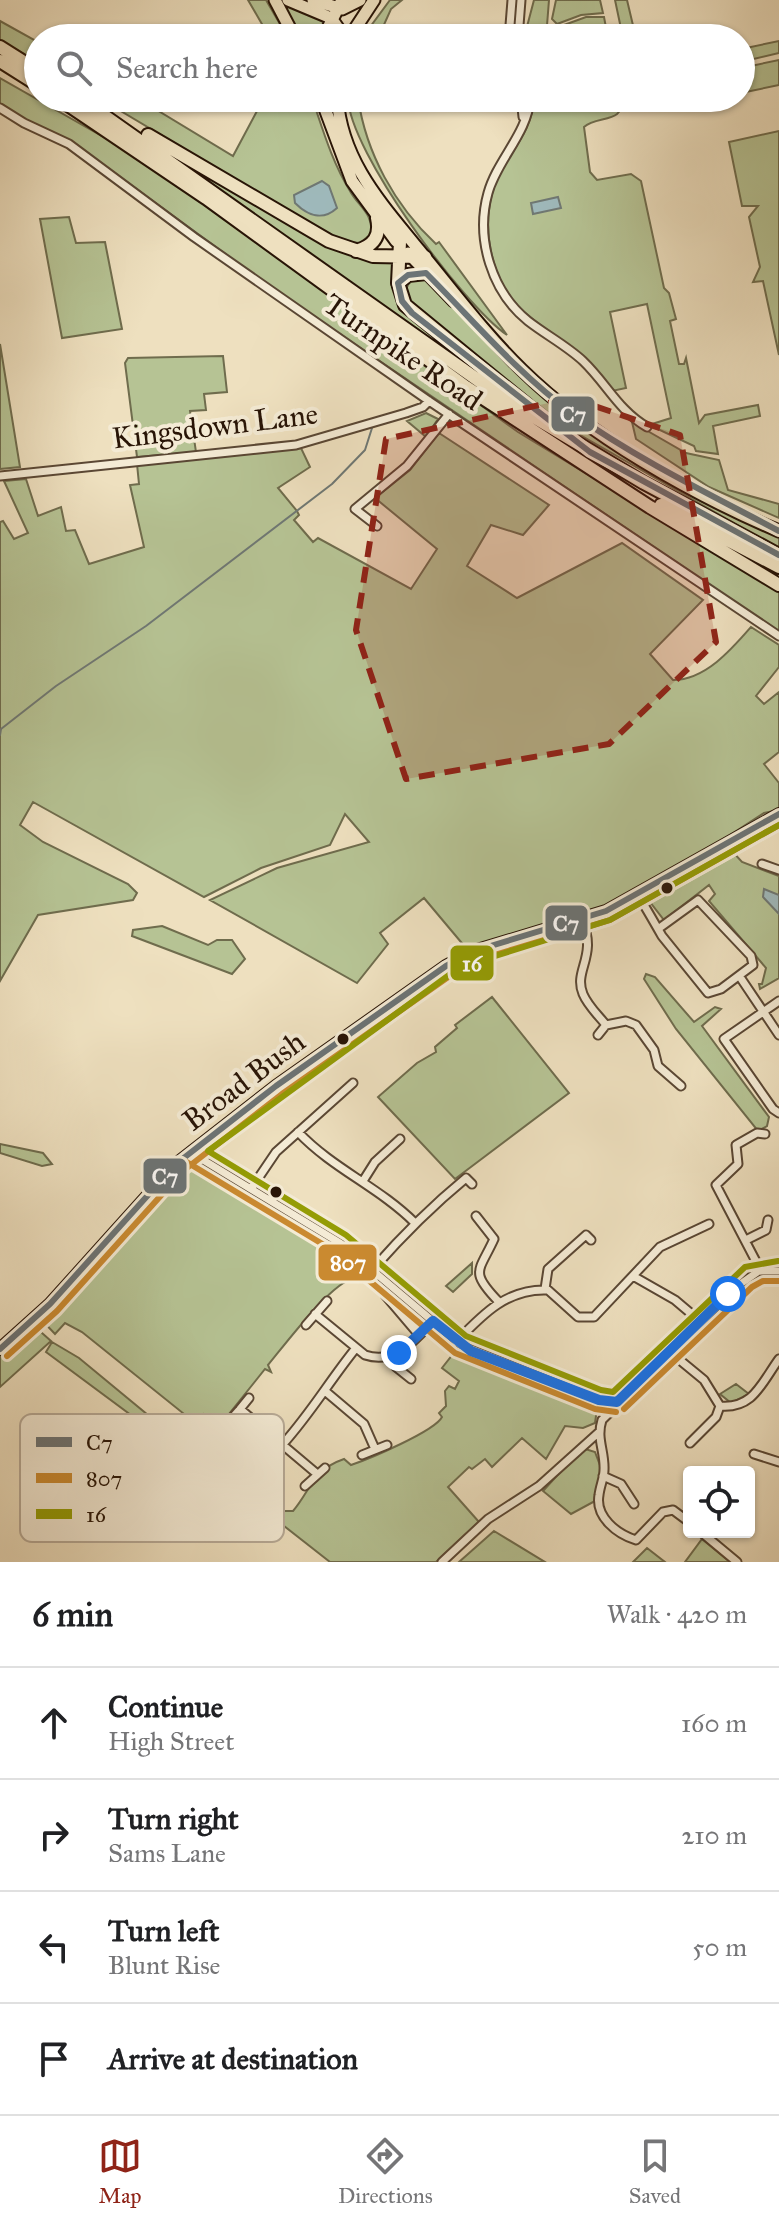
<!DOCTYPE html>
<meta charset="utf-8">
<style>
body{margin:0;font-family:"IM FELL Great Primer",serif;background:#f2f2f2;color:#202124}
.controls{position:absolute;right:24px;bottom:24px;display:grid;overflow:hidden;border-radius:8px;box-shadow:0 2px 6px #0004}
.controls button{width:72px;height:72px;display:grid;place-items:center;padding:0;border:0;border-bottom:2px solid #e0e0e0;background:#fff;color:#202124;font:40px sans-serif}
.stop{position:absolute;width:24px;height:24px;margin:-18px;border:6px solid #1a73e8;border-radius:50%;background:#fff}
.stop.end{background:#1a73e8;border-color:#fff;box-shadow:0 2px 8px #0008}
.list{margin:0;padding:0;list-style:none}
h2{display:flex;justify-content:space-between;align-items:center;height:104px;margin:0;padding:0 32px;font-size:34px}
h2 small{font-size:26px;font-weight:400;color:#757577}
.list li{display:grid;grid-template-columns:52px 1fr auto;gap:24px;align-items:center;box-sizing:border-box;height:112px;padding:0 32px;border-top:2px solid #e0e0e0}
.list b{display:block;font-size:30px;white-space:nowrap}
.list p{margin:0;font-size:26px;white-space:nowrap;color:#757577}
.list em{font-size:26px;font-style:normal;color:#757577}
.icon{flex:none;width:44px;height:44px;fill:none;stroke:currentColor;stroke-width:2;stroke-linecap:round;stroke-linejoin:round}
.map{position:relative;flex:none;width:779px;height:1562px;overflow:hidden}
.search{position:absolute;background:#fff;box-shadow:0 2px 6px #0004;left:24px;right:24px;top:24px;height:88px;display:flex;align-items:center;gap:20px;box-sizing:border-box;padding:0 28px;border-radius:44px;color:#757577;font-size:30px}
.sheet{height:552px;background:#fff}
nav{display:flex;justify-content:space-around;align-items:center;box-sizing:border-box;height:112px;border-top:2px solid #e0e0e0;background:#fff;font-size:22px;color:#757577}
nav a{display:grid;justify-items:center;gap:4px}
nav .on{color:#8f2418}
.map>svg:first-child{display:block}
</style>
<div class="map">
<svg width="779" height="1562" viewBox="0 0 779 1562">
<rect width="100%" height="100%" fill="#eee0bf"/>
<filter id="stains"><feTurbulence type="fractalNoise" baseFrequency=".0025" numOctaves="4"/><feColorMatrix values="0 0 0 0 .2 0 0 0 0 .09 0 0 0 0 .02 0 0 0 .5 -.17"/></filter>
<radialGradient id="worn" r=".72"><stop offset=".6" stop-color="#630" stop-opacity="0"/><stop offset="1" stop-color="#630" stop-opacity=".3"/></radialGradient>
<!-- green -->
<path fill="#b6c394" stroke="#6f6c4d" stroke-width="2" d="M248 0H266L288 38H270Z
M280 0 326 18 319 38H301Z
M390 0H402L391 9 378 38H362Z
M534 0H549L546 38H524Z
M556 0H600L603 13 581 15 557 24 552 19Z
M615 0H627L636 38H623Z
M586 17H604L608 38H554L553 29Z
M0 21 38 42V62L0 40Z
M779 41V53L741 62V49Z
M779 60V85L741 93V68Z
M0 78 114 143 185 191 518 432 779 591V632L272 288 72 142 26 120 0 103Z
M99 98H137L233 156 264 98H312C323 130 332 162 350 191 358 206 374 214 371 234L360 243 339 241Z
M348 98H358C366 153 395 206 436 244L439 242 507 335C463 305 349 151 348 98Z
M534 98H621C626 124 597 115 584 127L590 172 597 180 631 174 641 181 664 288 669 293 676 319 670 321 679 364H684L686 358 699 423 705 415 758 405 760 416 713 426 718 454 696 451 694 446 649 425 671 418 647 304 610 312 626 388 612 391C603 380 594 368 584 358 565 339 540 328 521 309 490 279 481 227 494 187 505 156 533 133 534 98Z
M779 131V355L763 281 753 282 760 267 749 217 758 206H742L729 142Z
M198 170 305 234 398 258 392 285 400 308 483 378 197 174Z
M69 217 76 243 105 242 122 329 62 338 40 219Z
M415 278 425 279 544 396 779 536V549L568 428 411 306C406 295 402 287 415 278Z
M0 344 20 467 0 469Z
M223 356 227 392 204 394 206 410 190 411 196 452 137 457 125 363 128 358Z
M426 413 438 419 426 437 407 421Z
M632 422 686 453 719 460 728 490 779 504V518L709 487 636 439Z
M439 433 549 505 523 535 491 525 467 566 517 598 622 543 703 600 650 654 673 680C705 680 731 650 751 627L779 645V667L756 696 764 704 779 692V752L764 764 779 783V810L764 813 704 852 605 906 466 948 424 898 380 933 388 944 357 983 210 900 277 868 369 842 345 814 330 845 261 868 204 897 33 802 20 825 43 842 128 884 137 893 133 900 38 915 0 981V522L3 521 14 539 28 533 4 481 26 479 38 516 61 507 66 531 75 530 89 564 144 547 130 485 139 484 137 464 301 448 310 467 278 488 297 511 299 515 294 520 313 542 318 538 411 589 437 549 375 498 410 470Z
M731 850 742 862 779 876V978L760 989 759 984H762L766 968 709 901 715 894 709 885 664 920 650 902 651 898Z
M162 926 208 945 217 940H232L245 959 232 974 132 936 133 930Z
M646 974 655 977 694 1022 715 1007 721 1009 702 1026 769 1117 767 1126 758 1131 676 1029 644 979Z
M492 997 569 1093 455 1179 378 1097 417 1063 436 1052 435 1047 457 1028 455 1025Z
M0 1144 43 1153 52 1164 42 1166 0 1153Z
M191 1160C232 1172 398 1284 420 1318L413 1321C399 1304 378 1279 354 1279 334 1279 283 1347 268 1365L271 1372 265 1369 197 1454 201 1458 197 1464 46 1352 52 1342 79 1358 188 1448 209 1423 203 1414 189 1418 82 1332 65 1323 55 1334 38 1316 100 1256 184 1162Z
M472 1263V1274L453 1292 446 1286Z
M33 1325 51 1341 0 1387V1357Z
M457 1349 478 1365 479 1360 484 1359 593 1401 597 1409 595 1423 583 1428 565 1426 546 1459 522 1438 492 1467 485 1459 472 1469 469 1467 448 1487 479 1522 436 1562H330L256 1504 262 1496 281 1511H293C311 1490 312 1470 344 1459L351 1465C369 1459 435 1431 442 1417L439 1413 446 1406 445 1391 449 1386 455 1389 459 1381 442 1368Z
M736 1384 749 1394 731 1403 720 1394Z
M582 1448 595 1452 601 1468 595 1501 571 1514 543 1491Z
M494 1531 545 1562H459Z
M702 1539 730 1562H685Z
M647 1548 665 1562H633Z"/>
<!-- water -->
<path fill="#9fbabd" stroke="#6f7874" stroke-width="2" d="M322 181 329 186 337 208C323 221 308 216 295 203L294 195Z
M558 197 561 208 533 214 531 203Z
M764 889 779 895V914L763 897Z"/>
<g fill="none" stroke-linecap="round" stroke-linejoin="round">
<!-- stream -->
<path stroke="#6f7874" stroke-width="2" d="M0 735 1 729 56 686 146 626 332 484 365 450 372 428"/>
<defs>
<path id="minor" d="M509 38 512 0
M518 38 521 0
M521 98 523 117
M530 98C528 133 497 160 488 193 475 239 492 292 528 321 546 335 567 346 583 361 607 384 618 410 647 427
M0 108 24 123 69 144 194 237 429 401 779 636
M0 476 296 445 406 413 423 407 429 401
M377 526 355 509 407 466 449 414
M762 864 779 870
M638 895C646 908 654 922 662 936L708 993 721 989 753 965 751 956 698 900 658 929
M582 920C598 957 573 970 583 994 588 1006 599 1016 606 1025L626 1021 636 1025 654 1050 658 1066 681 1086
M740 977 779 1035
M779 1001 724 1039 773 1109 779 1113
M598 1035 606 1025
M298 1132C333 1169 379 1187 415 1223
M190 1152 340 1243 461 1345 599 1400 617 1402
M363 1181 375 1162 400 1139
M251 1189 276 1152 353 1083
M476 1216 494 1239C479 1272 469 1271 499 1302
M746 1240 766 1230 768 1220
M373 1269C402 1236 432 1206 466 1178L472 1184
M761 1271 716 1185 738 1164 736 1145 757 1133 765 1134
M633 1276 675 1300 701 1322
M545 1289 548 1269 586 1235 591 1240
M385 1295 419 1335
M315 1314 365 1355C395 1365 414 1341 433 1321
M306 1325 327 1301
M456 1342C482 1315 507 1288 548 1290L578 1317H594L660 1247 709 1224
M670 1352 704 1380 720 1406C753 1409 761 1384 779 1359
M392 1355 396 1367 411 1379
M325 1391 364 1424 375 1449
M240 1409 249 1398
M232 1418 240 1409 316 1473
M690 1443 716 1417 720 1406
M283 1444C311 1413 330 1380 356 1348
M754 1454 779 1462
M362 1455 387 1445
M603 1476 621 1484 634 1504
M305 1486 325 1468
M689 1522 673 1510 663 1512 636 1540C617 1534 595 1517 599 1495 600 1486 604 1478 604 1470 605 1451 596 1439 602 1420L739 1285 759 1271H779
M701 1532 737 1562
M442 1562 488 1519 539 1486 598 1433"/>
<path id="secondary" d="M0 1349 50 1304 176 1164 276 1086 446 966 474 951 606 911 779 814"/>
<path id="primary" d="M275 0 295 38
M288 0 331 18 345 38
M313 0 342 9 360 0
M323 38 342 0
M349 38 374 0
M321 98 352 181 396 241
M337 98C342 162 381 203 419 250 453 291 484 333 522 370 589 436 692 494 779 531
M408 253 454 301"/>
<path id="trunk" d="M0 47 38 71
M0 61 38 85
M58 98 206 198 466 387 650 507 779 585
M79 98 509 402 644 483 779 555
M148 135 329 241 373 256 425 257
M382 208 400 242 398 283 405 305 527 405
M356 251C374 246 381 236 377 218
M398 283 408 275 426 273
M661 505 779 567"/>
</defs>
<!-- minor casing -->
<use href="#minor" stroke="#5a4734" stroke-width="11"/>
<!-- secondary casing -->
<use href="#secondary" stroke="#281406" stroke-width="14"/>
<!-- primary casing -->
<use href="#primary" stroke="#281406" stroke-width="15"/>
<!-- trunk casing -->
<use href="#trunk" stroke="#281406" stroke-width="16"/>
<!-- minor -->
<use href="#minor" stroke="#f4ebd5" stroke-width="7"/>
<!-- secondary -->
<use href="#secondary" stroke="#f4ebd5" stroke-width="10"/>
<!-- primary -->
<use href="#primary" stroke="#eee0bf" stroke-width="11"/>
<!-- trunk -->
<use href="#trunk" stroke="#eee0bf" stroke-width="12"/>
<defs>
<path id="bus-1" d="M779 531C709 494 637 459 572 413 518 374 473 320 426 273L408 275 398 283 402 301 412 313 590 452 779 555
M0 1349 50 1304 176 1164 276 1086 446 966 474 951 606 911 779 814"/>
<path id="bus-2" d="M185 1161 334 1251 455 1353 595 1409 616 1412
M7 1356 57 1311 183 1171 282 1094 451 975 478 960 610 920 779 825
M624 1409 752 1287 763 1281H779"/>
<path id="bus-3" d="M778 1261 745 1267 613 1392 601 1390 466 1336 346 1235 208 1151 460 967 610 920 779 825"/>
</defs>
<!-- bus-1 casing -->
<use href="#bus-1" stroke="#f4ebd5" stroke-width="12"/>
<!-- bus-2 casing -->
<use href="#bus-2" stroke="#f4ebd5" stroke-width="12"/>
<!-- bus-3 casing -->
<use href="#bus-3" stroke="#f4ebd5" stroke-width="12"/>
<!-- bus-1 -->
<use href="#bus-1" stroke="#6c7476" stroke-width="6"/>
<!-- bus-2 -->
<use href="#bus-2" stroke="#ca8a30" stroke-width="6"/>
<!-- bus-3 -->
<use href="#bus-3" stroke="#949c04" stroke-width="6"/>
</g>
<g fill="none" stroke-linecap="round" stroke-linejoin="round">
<!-- route -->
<path stroke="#1a73e8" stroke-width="10" d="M399 1353 433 1321 471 1351 599 1400 617 1402 728 1294"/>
</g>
<!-- marked area -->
<path fill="#8f2418" fill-opacity="0.2" stroke="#8f2418" stroke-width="6" stroke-dasharray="16 10" stroke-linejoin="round" d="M571 398 680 435 716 642 609 744 406 779 356 630 386 439Z"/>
<!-- markers -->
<g fill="#281406" stroke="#f4ebd5" stroke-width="3">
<circle cx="667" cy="888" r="7"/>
<circle cx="343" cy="1039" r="7"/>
<circle cx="276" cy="1192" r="7"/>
</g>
<g text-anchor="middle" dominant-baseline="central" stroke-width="8" stroke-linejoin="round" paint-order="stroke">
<!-- street labels -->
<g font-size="30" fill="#281406" stroke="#f4ebd5">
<text transform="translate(403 352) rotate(34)">Turnpike Road</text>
<text transform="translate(215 426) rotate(-7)">Kingsdown Lane</text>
<text transform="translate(244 1081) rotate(-37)">Broad Bush</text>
</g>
</g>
<!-- legend -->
<rect x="20" y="1414" width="264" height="128" rx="12" fill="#f4ebd5" stroke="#b7aa97" stroke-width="2"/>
<rect x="36" y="1437" width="36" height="10" fill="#6c7476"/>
<rect x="36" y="1473" width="36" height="10" fill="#ca8a30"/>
<rect x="36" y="1509" width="36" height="10" fill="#949c04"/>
<g font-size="22" fill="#281406">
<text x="86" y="1450">C7</text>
<text x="86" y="1486">807</text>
<text x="86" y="1522">16</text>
</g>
<g stroke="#f4ebd5" stroke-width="3">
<rect x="550" y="395" width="46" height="38" rx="8" fill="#6c7476"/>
<rect x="544" y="904" width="45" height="38" rx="8" fill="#6c7476"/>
<rect x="449" y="944" width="46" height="38" rx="8" fill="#949c04"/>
<rect x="142" y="1157" width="46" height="38" rx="8" fill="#6c7476"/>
<rect x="317" y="1243" width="61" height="39" rx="8" fill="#ca8a30"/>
</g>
<g font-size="22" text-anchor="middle" font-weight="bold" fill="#fff">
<text x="573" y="422">C7</text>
<text x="566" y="931">C7</text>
<text x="472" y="971">16</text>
<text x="165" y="1184">C7</text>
<text x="348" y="1270">807</text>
</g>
<rect width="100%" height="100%" filter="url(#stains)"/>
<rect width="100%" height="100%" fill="url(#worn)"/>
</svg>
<div class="controls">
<button><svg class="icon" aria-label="locate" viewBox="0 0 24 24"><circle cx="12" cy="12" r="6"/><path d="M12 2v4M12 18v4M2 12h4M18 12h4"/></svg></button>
</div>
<div class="stop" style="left:728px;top:1294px"></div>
<div class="stop end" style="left:399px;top:1353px"></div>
<div class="search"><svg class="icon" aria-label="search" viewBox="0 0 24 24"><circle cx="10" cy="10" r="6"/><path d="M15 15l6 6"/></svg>Search here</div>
</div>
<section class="sheet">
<h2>6 min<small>Walk · 420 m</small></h2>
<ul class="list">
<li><svg class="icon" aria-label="ahead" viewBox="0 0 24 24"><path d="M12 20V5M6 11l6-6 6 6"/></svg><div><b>Continue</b><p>High Street</p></div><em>160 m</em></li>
<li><svg class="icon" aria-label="right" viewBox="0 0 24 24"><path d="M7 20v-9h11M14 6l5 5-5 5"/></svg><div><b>Turn right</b><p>Sams Lane</p></div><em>210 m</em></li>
<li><svg class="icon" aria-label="left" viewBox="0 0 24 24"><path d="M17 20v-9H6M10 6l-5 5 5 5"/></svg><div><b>Turn left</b><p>Blunt Rise</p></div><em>50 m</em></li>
<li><svg class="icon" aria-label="arrive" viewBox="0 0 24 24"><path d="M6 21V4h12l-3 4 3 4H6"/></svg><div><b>Arrive at destination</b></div></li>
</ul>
</section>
<nav>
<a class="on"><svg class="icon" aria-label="map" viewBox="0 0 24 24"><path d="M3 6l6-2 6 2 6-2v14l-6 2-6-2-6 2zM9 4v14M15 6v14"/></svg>Map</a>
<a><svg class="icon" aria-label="directions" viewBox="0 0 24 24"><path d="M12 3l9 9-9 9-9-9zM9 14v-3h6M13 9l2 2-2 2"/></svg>Directions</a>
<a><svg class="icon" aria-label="saved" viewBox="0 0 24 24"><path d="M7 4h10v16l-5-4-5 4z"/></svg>Saved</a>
</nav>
